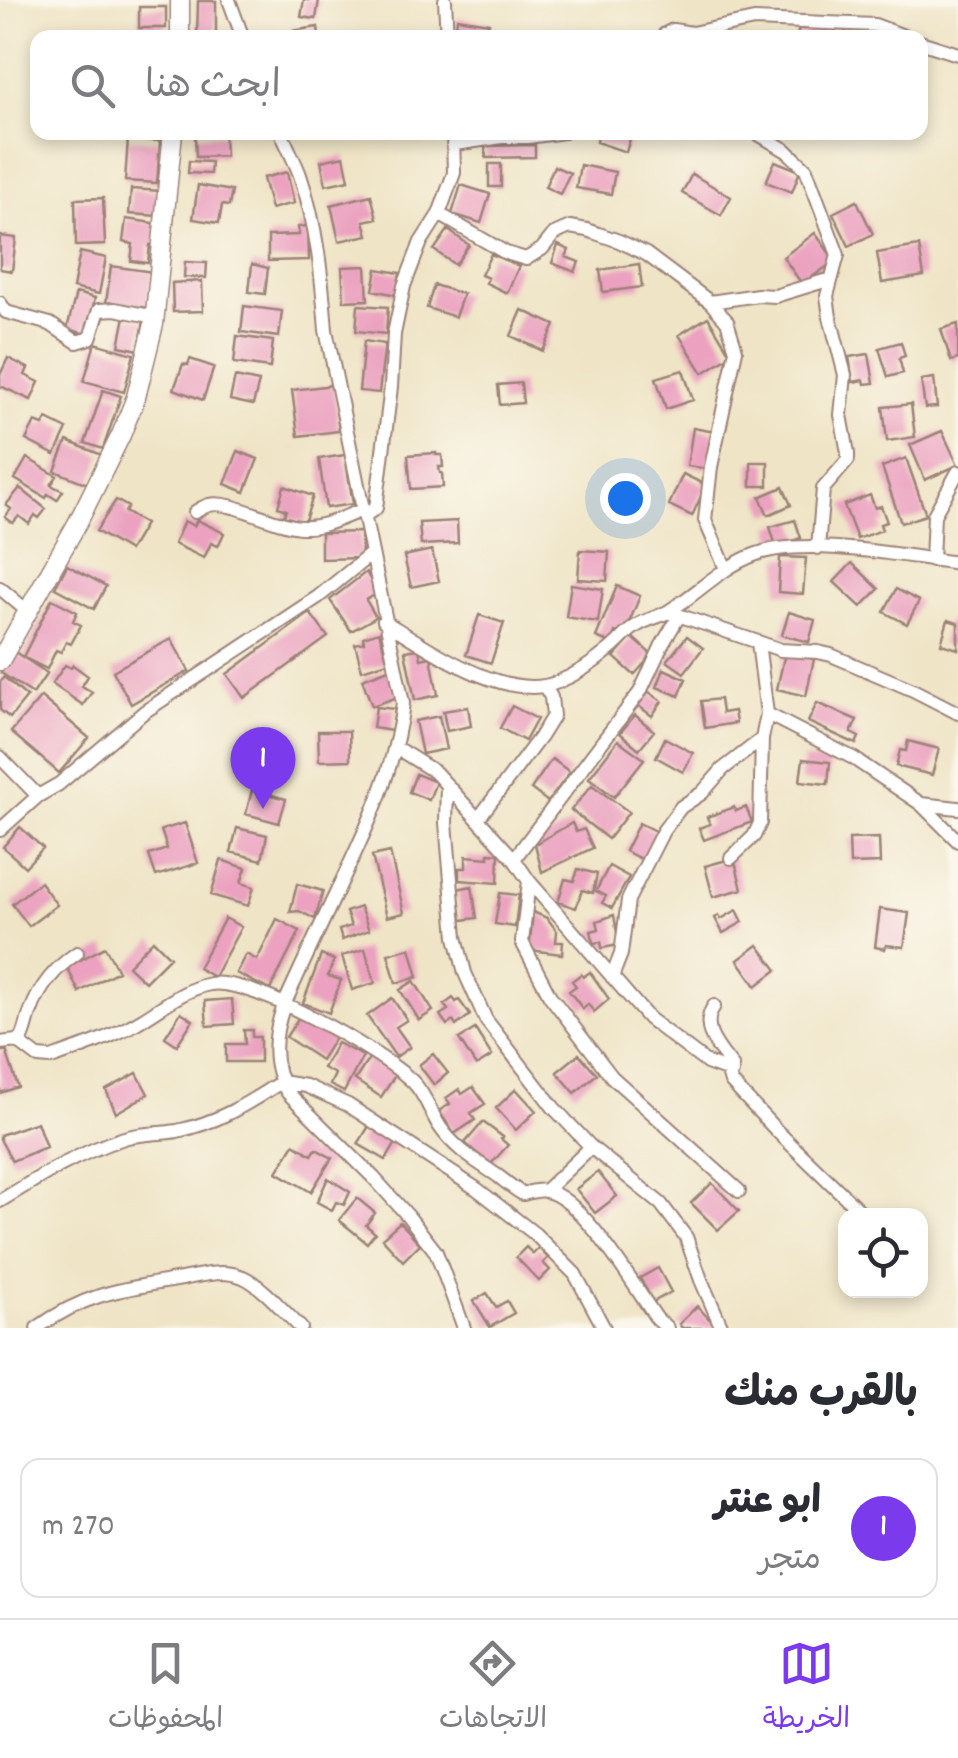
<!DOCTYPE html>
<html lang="ar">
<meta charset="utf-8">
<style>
body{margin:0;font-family:Dekko,"Playpen Sans Arabic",sans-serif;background:#f7f7f7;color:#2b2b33;direction:rtl}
.controls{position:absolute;right:30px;bottom:30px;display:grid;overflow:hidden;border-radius:20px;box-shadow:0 5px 15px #0003}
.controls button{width:90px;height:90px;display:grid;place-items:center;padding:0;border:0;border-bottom:2px solid #e1e1e2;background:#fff;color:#2b2b33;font:50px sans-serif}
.you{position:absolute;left:625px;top:498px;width:35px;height:35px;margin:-25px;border:8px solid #fff;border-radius:50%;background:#1a73e8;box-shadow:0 0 0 15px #1a73e833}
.badge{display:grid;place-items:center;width:65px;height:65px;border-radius:50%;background:#7c3aed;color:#fff;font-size:32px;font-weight:700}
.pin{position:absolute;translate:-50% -82px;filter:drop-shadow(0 2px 5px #0008)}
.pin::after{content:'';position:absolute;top:52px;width:35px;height:30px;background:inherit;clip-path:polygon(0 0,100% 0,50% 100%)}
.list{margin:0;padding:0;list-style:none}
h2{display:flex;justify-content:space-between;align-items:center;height:130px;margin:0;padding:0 40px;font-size:42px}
h2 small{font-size:32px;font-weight:400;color:#7c7c81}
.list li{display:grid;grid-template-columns:65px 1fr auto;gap:30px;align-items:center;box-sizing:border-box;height:140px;margin:0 20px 20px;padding:0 20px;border:2px solid #e1e1e2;border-radius:20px}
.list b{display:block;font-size:38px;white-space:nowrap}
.list p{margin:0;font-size:32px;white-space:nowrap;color:#7c7c81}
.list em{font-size:32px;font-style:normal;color:#7c7c81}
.icon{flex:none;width:55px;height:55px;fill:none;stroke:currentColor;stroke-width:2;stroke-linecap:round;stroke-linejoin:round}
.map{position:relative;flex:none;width:958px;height:1328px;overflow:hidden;direction:ltr}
.search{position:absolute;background:#fff;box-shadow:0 5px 15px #0003;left:30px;right:30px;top:30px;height:110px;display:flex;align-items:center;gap:25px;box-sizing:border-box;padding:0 35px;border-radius:20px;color:#7c7c81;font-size:38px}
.sheet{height:290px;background:#fff}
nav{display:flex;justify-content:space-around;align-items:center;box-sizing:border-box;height:140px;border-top:2px solid #e1e1e2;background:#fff;font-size:28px;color:#7c7c81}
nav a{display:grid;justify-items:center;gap:5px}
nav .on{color:#7c3aed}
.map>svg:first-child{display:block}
</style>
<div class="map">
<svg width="958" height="1328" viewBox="0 0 958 1328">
<rect width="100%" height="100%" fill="#fbf7ec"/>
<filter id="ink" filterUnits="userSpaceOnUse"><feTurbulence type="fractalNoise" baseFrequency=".01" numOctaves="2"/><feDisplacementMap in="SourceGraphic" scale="20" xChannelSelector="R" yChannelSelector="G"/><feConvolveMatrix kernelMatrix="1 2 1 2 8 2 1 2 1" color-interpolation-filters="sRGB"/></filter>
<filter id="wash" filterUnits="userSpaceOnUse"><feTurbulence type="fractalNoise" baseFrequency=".0048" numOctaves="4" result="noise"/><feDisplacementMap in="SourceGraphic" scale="40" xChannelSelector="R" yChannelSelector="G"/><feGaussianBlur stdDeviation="2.25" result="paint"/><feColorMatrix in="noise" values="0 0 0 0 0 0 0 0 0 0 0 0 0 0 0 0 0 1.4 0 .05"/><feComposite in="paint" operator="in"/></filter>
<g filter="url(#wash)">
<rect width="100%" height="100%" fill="#efe4c6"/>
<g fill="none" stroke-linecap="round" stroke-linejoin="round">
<!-- stream -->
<path stroke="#4db2cc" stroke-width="4" d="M909 31 958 43"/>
</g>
<g id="blocks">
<!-- building -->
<path fill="#eba1bf" d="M304 0H319L316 19 301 17Z
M198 1H216V38H197Z
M139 7H166V28H139Z
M457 18 489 23 487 38H455Z
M801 22 836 31 837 27 846 29 844 38H807L797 35Z
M318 27 319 38H286L285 32Z
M598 132H632L626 152 596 142Z
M195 135H224L225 156 196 157Z
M128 139 160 141 157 183 125 181Z
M535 145V157L486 158 485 146Z
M344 156 349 180 326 185 321 161Z
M189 161 211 162 210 174 188 173Z
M775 161 800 171 792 192 766 182Z
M489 164H501V187H489Z
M580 165 615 172 611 194 576 188Z
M554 166 570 173 560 194 545 187Z
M287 172 294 203 271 209 263 178Z
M692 174 731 197 721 215 682 193Z
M198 185 232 191 229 206 222 205 219 223 193 219Z
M461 185 490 194 481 223 452 214Z
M131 189 161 191 159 216 129 214Z
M371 195 377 218 364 221 368 235 339 241 331 205Z
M103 198 105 245 76 246 75 199Z
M857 201 873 234 849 246 833 213Z
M126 219 160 224 157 246 150 245 148 263 131 261 133 244 123 242Z
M308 226 309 260 268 261V236L299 235 298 227Z
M448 230 469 245 455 265 434 250Z
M815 233 835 261 802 284 783 257Z
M0 236 16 238 12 271 0 269Z
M558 245 569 250 566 257 579 262 575 272 552 263Z
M919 246 924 276 882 283 877 253Z
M80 252 106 258 99 294 73 288Z
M491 254 519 266 507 293 486 283 488 278 481 275Z
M185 262 207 263 206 278 184 277Z
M252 264 268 268 265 294 249 292Z
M639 264 642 287 603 292 600 270Z
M111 266 153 272 148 308 106 303Z
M366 266 368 300 344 301 342 267Z
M377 269 400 273 396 295 373 290Z
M202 281 203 311 173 312 172 283Z
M434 285 463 294 455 317 427 308Z
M76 293 95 298 86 334 67 329Z
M358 305 388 307 386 334 356 331Z
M244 306 282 311 279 337 241 332Z
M522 310 555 325 543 351 511 336Z
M125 316 144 320 139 350 119 346Z
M708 317 731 355 703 373 679 335Z
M958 324V359L951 361 941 329Z
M237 336 273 341 270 368 234 363Z
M364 341 385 344 379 393 359 391Z
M901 342 905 356 899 358 903 373 888 377 879 348Z
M95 343 134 354 124 392 84 381Z
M869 354 874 383 865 384 864 380 853 382 849 357Z
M8 358 28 368 25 375 39 382 31 400 0 386V375Z
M190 359 214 367 203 400 174 389 183 364 188 365Z
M683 370 693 400 666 409 656 378Z
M235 377 259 382 253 405 230 400Z
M934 378 937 407 925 408 921 380Z
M521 383 523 403 500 405 498 385Z
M333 385 339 431 298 436 292 390Z
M103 390 121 396 103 449 85 443Z
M911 404 915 437 887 441 883 407Z
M47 419 67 429 55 455 26 440 35 422 43 425Z
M693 428 715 432 709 469 687 466Z
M942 431 958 465 925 480 910 445Z
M67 441 102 455 90 485 55 471Z
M238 451 258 459 245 492 225 484Z
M436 453V455H442L443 467H439L440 473H442L443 487 411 489 408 455Z
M345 455 353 504 326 508 319 459Z
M27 458 57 476 51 485 63 491 57 500 48 494 46 498 15 479Z
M906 458 926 515 901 523 882 467Z
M751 462H768V486H751Z
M683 474 706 485 692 516 669 505Z
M284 486 313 496 304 523 284 516 286 510 278 507Z
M783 487 791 505 768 515 760 497Z
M20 488 46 509 39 518 35 515 29 524 19 516 13 523 5 517 11 509 6 505Z
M870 495 875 508 881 506 887 522 880 524 882 530 857 539 844 505Z
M116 500 128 507 125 512 145 524 129 551 96 531Z
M197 520 224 533 218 546 211 543 204 558 174 544 184 521 194 526Z
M795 520 801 538 776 546 770 527Z
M457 521 458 543 421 545 419 523Z
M361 532 362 558 321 559V533Z
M432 550 439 581 411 587 404 556Z
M580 550 609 552 607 581 578 579Z
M780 557 806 558 803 594 778 592Z
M852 563 879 589 861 607 834 582Z
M67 565 106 586 94 609 55 588Z
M366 572 378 593 366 600 376 617 351 631 330 600Z
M571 584 603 589 598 622 566 617Z
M617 586 640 596 624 635 615 632 611 643 596 637Z
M896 589 919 601 907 624 884 612Z
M52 599 77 612 73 621 81 625 71 644 66 642 61 652 56 650 47 669 23 657Z
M789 612 815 620 809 642 782 635Z
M310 613 328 637 244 698 227 674Z
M479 615 504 623 491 663 466 655Z
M948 620 958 623V649L941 644Z
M379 632 388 662 362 670 355 644 364 642 363 637Z
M687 636 703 648 684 673 667 661Z
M632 637 652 655 634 675 614 657Z
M171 639 189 671 131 704 113 671Z
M419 649 421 659 431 657 438 695 415 700 405 651Z
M15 652 47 673 33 694 1 673Z
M785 653 814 659 806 696 777 689Z
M65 665 71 668 73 665 88 676 82 686 92 692 83 705 52 684Z
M389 669 398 697 372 706 362 679Z
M664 669 686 679 679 696 657 687Z
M4 677 27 697 10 718 0 710V682Z
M646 690 662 701 652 716 636 704Z
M41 697 89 738 59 773 11 732Z
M720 699 722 713 734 711 736 723 705 728 701 701Z
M817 703 857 720 851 733 859 737 856 744 808 722Z
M512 706 537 719 525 741 500 728Z
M376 707 395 709 392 731 373 728Z
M468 707 471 726 447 731 443 711Z
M635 715 654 731 639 749 620 733Z
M439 716 446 749 422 754 415 721Z
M318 731H349L350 760 319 761Z
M665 738 693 753 683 772 656 757Z
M618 740 644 759 614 797 589 778Z
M908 741 939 749 932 775 896 766 900 750 906 751Z
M552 759 570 772 548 802 531 789Z
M803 759 830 762 828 784 800 781Z
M416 774 436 782 429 800 409 792Z
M592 785 629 812 608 839 571 810Z
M252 790 286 799 279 823 246 814Z
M734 807 736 811 746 807 752 822 704 840 699 828 710 824 707 817Z
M185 823 198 863 156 876 149 855 167 849 161 830Z
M572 823 576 832 584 829 593 848 542 872 535 844Z
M639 823 659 833 645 861 625 851Z
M20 827 43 848 25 867 3 847Z
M237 828 267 835 262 860 231 852Z
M879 838 880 863 850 864 849 839Z
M390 852 404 913 387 917 372 856Z
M489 853 499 854 498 883 459 880V868H466V856L489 858Z
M734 858 742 889 713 897 705 866Z
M221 860 246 868 241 883 254 887 248 906 211 895Z
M609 866 629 877 612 908 602 903 606 896 596 891Z
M578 869 597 874 593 893 582 890 576 908 558 902 565 879 574 881Z
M40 882 57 905 29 926 12 904Z
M297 884 323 891 315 919 299 911 290 912Z
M472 886 477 918 462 920 457 889Z
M500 893 519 895 515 927 495 924Z
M360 907 369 930 342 940 339 930 351 926 346 912Z
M880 909 909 913 904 947 886 945 885 949 875 947Z
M737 910 743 922 723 933 715 918 719 915 721 919Z
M533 912 547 918 557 931 556 942H563L562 954 529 950Z
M614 915 619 945 602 948 601 942 594 943 591 931 599 929 597 921Z
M225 918 241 927 214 977 198 968Z
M277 919 300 931 270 990 236 973 246 954 257 960Z
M153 940 170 957 145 982 128 966Z
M758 945 777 970 756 986 738 960Z
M105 947 118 971 79 992 67 967Z
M410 948 418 977 396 983 388 954Z
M365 949 375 983 352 990 342 956Z
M321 955 334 960 328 976 341 980 329 1013 303 1003Z
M590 972 609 999 594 1012 588 1004 583 1009 569 991 576 986 572 981 581 974 583 977Z
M414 981 433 1011 419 1020 400 990Z
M392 998 407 1020 396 1027 410 1047 396 1057 367 1016Z
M453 998 456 1002 459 1000 470 1015 456 1026 453 1021 447 1025 440 1015 448 1010 444 1005Z
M232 999 234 1024 207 1026 205 1001Z
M181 1012 193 1020 177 1045 165 1037Z
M301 1014 336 1036 321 1060 286 1037Z
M475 1029 492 1056 476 1066 459 1039Z
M244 1030H252V1037H260V1062H226V1044H245Z
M337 1043 363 1056 344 1092 330 1085 335 1074 323 1068Z
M6 1050 18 1087 0 1093V1052Z
M433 1054 448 1073 434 1085 419 1065Z
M579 1054 597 1074 575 1093 557 1072Z
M370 1057 396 1074 381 1097 355 1080Z
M137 1073 148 1094 116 1113 106 1090Z
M473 1087 485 1104 471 1113 475 1120 454 1134 439 1111 450 1104 446 1098 459 1089 462 1094Z
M516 1089 536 1111 516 1130 496 1108Z
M37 1122 46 1147 12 1161 0 1139V1135Z
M483 1122 503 1137 501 1139 508 1145 490 1165 465 1143Z
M369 1126 396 1143 386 1160 358 1144Z
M294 1144 312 1155 316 1149 332 1158 311 1192 277 1172Z
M598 1172 617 1196 595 1213 576 1189Z
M328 1178 350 1192 344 1205 336 1202 332 1210 317 1202Z
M712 1183 739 1211 718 1230 691 1203Z
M357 1198 375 1213 366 1225 375 1233 367 1243 339 1220Z
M400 1222 420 1244 403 1261 382 1238Z
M526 1247 533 1254 539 1248 548 1258 543 1263 550 1270 539 1281 516 1257Z
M658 1268 671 1292 653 1302 640 1278Z
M487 1293 496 1307 507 1301 514 1313 490 1327 474 1301Z
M697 1306 716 1326 713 1328H682L679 1324Z"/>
</g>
</g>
<g filter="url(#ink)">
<use href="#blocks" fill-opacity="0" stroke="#9c8278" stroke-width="2.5"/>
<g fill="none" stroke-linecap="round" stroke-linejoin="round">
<defs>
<path id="street" d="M229 0 243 38
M445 0 447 38
M662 38 665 34 673 30 692 33 754 20 875 25 909 38
M920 42 958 54
M281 132C287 147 295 161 300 175 317 225 322 278 326 330L403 703C395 769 368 826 340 885 321 925 302 965 284 1005 273 1035 270 1065 288 1093L374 1178 408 1216 436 1252 464 1328
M755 132 787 151 806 169 838 255 827 296 830 317 845 375 841 415 848 453V460L823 489 818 548
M455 144 502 137H528L564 132
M439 214 506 253 526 259 542 249 554 234 570 227 587 230 619 241 646 254 710 302 727 321 736 350 711 467 705 520 726 569
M710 302 758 295 775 296 831 279
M0 303 6 312 50 324 77 342 90 338 99 310 115 309 155 317
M195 512C199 510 204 506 209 505 230 499 275 526 301 527 323 528 342 518 362 510
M364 516 376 508 391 387 394 334 404 286 421 242 439 214 454 173 453 132
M932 560 934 515 958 472
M0 588 27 611
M669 612 758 642 767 714 853 758 921 804 958 841
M384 621C426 647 507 704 558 682 575 675 595 662 609 650 619 642 627 631 638 625 649 618 662 617 672 609 700 591 722 567 754 555 801 536 906 556 958 563
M758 642 781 650 818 652 831 655 913 690 958 713
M395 747 435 772 514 859 529 881 649 1019 707 1063 732 1072V1066C718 1048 699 1028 714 1006
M0 757 38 796 59 784 144 712 318 597 371 554
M447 785 446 823 456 937 465 973 486 1020 554 1108 591 1147 661 1204 686 1237 701 1280 722 1328
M921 804 958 808
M478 819 540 737 553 716 551 697 545 687
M0 830 38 796
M731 858 754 836 760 823 762 739 767 714
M514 859 640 692 662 645 679 616
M529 881 522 942 550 996 612 1077 739 1191
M612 977 621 954 628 900 663 831 681 807 702 793 723 769 762 739
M20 1042C27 1030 26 1023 31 1011 40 986 55 968 77 953
M0 1043 17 1041 38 1057 51 1058C80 1048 110 1038 136 1023 161 1009 181 990 210 984 251 977 382 1052 413 1082 426 1095 430 1112 440 1127 455 1149 476 1161 498 1176 506 1182 514 1189 523 1194 530 1192 539 1189 546 1191 582 1197 635 1288 657 1319L667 1328
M728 1072 731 1082 777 1131 865 1216
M546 1190 591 1147
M0 1201C39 1177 80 1152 124 1138 141 1133 160 1134 177 1131 217 1123 247 1104 281 1082L306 1086 348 1105 477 1189 535 1234 575 1274 604 1328
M37 1328C87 1292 124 1289 182 1279 203 1275 222 1269 243 1277 263 1286 285 1313 301 1328"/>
<path id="secondary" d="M180 0V38
M0 661 78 522 121 435 136 397 154 324 173 132"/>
</defs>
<!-- street casing -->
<use href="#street" stroke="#9c8278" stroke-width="16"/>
<!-- secondary casing -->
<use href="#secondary" stroke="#9c8278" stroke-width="21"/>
<!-- street -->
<use href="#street" stroke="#fff" stroke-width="12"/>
<!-- secondary -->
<use href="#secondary" stroke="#fff" stroke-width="18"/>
</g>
</g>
</svg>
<div class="controls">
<button><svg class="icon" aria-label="locate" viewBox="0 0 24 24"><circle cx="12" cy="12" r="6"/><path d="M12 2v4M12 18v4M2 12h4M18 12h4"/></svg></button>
</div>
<div class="you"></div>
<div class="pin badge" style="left:263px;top:809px">1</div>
<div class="search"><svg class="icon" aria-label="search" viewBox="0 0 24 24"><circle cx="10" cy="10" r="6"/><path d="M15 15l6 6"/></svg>ابحث هنا</div>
</div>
<section class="sheet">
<h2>بالقرب منك<small></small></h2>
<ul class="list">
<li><span class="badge">1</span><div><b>ابو عنتر</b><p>متجر</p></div><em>270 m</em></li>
</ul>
</section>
<nav>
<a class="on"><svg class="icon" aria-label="map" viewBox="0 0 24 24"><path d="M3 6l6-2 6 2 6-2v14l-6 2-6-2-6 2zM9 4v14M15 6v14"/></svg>الخريطة</a>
<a><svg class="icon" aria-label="directions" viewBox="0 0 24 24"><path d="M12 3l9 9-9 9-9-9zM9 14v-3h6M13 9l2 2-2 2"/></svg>الاتجاهات</a>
<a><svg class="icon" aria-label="saved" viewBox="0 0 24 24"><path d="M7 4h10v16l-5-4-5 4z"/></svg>المحفوظات</a>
</nav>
